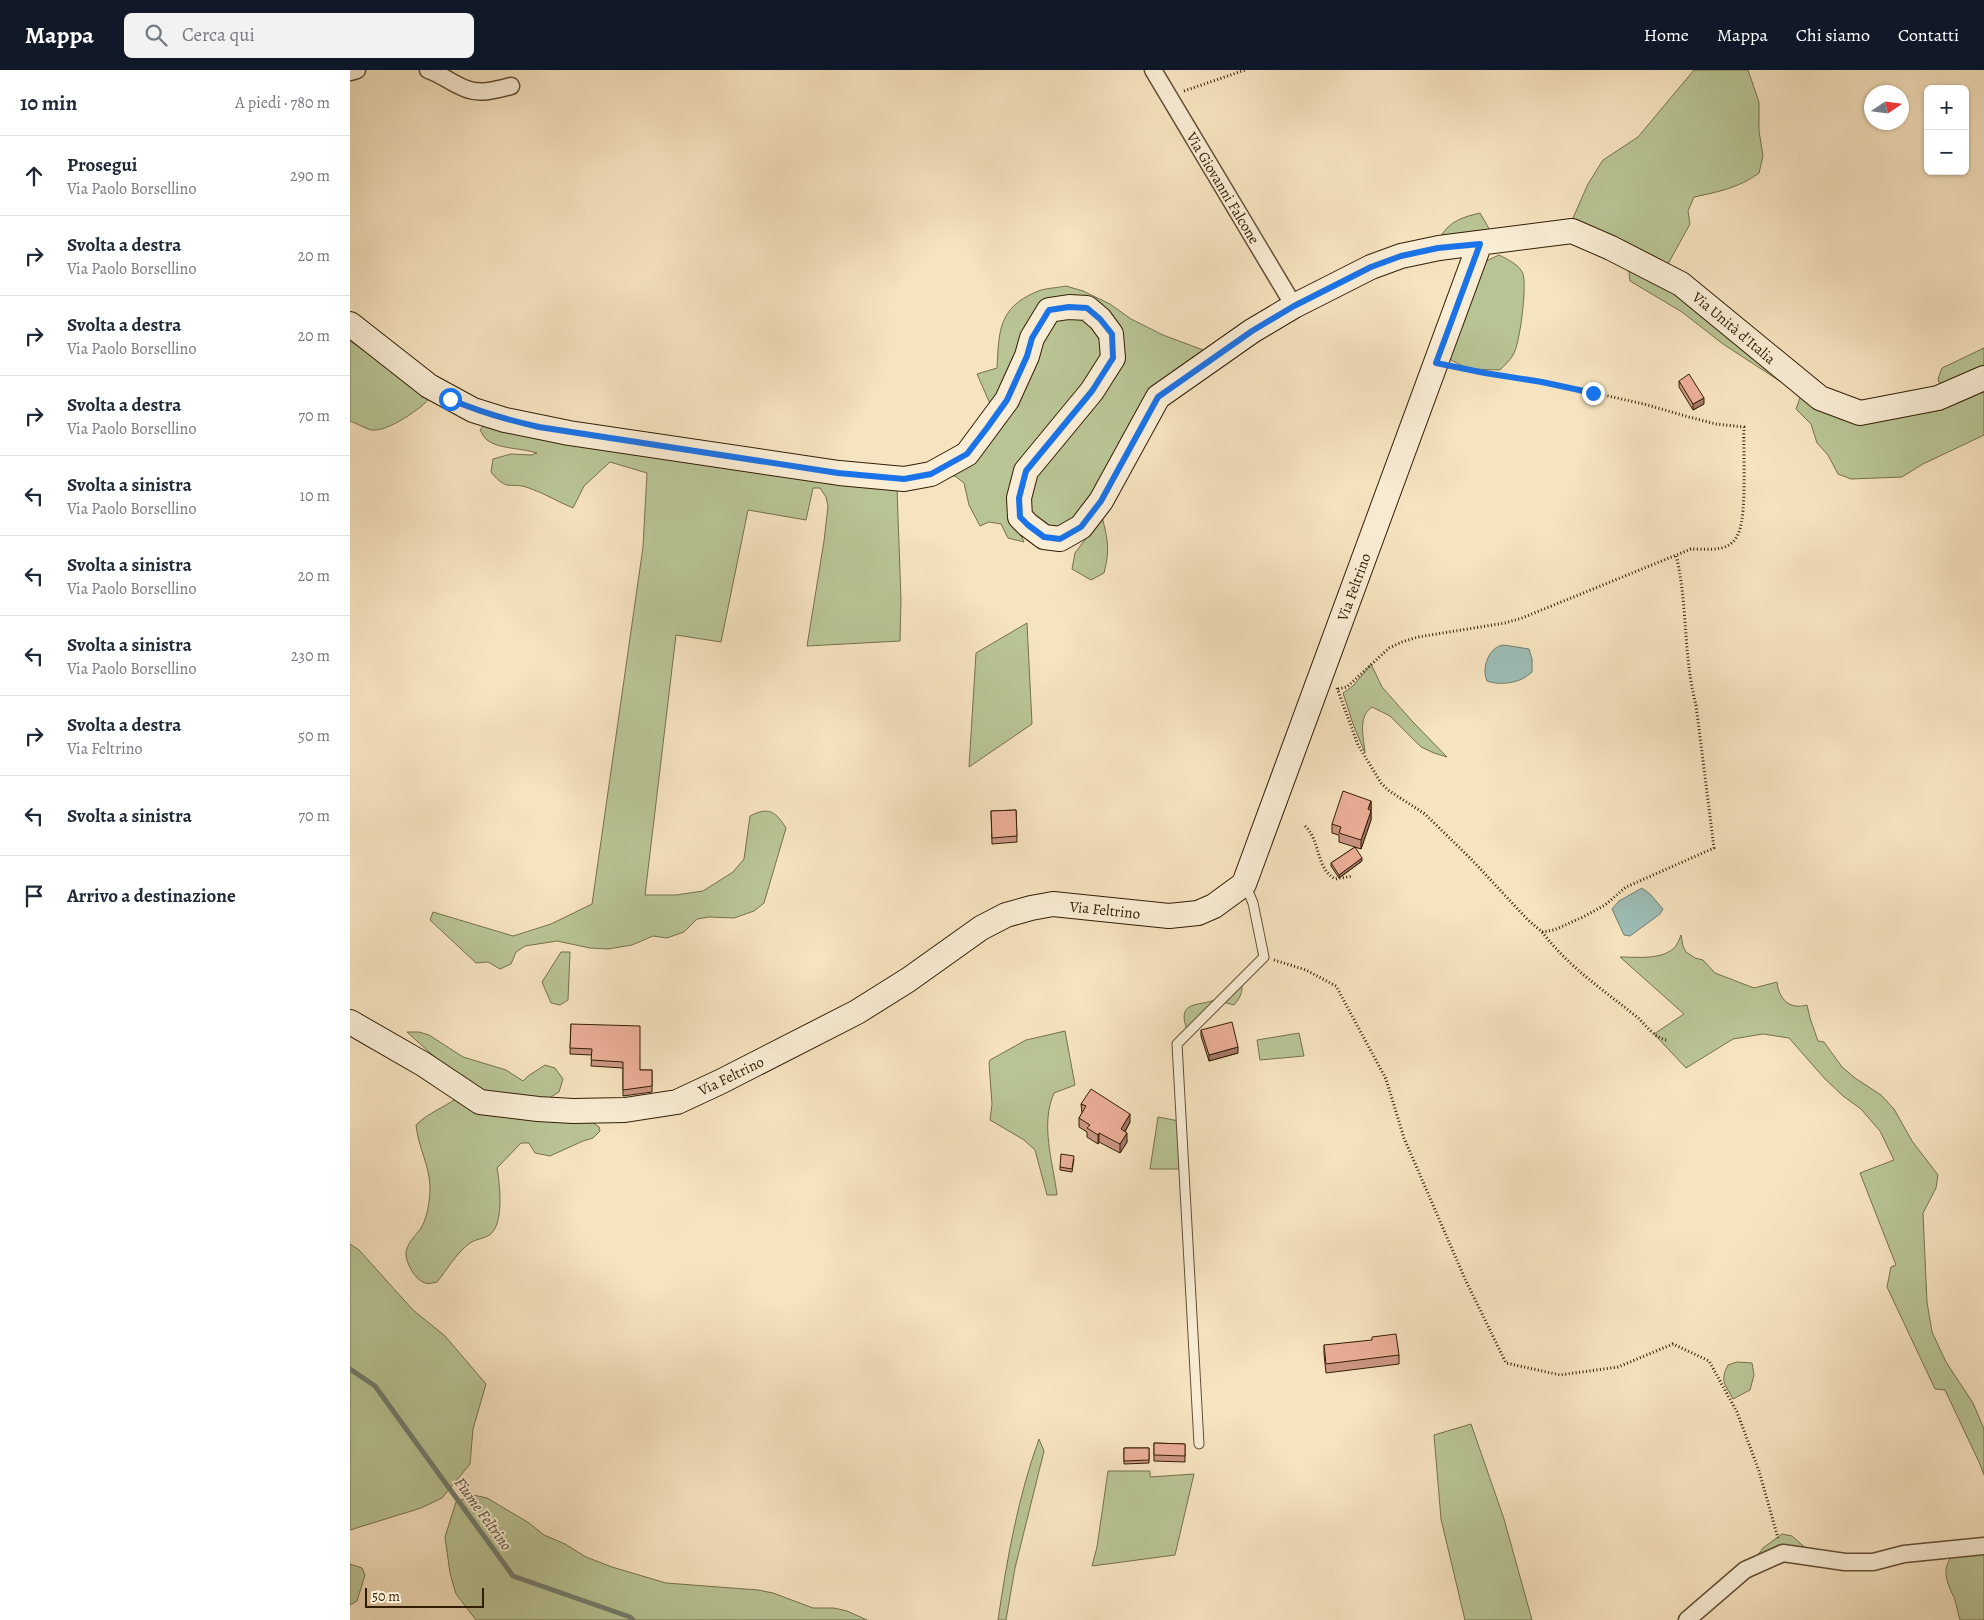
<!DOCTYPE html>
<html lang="it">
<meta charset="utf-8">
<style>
body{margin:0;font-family:Alegreya,serif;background:#f2f2f3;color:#1f2937}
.controls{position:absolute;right:15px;top:15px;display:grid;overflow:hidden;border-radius:8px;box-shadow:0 1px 4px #0004}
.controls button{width:45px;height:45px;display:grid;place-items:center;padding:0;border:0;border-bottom:1px solid #e0e1e3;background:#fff;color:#1f2937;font:25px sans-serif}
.compass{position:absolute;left:1514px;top:15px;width:45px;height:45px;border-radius:50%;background:#fff;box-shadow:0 1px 4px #0004;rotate:77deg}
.scale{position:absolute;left:15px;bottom:12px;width:119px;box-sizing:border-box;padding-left:5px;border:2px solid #331d05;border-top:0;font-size:14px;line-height:18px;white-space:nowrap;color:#331d05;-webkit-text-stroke:4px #f9edd5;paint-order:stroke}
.stop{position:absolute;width:15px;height:15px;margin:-11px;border:4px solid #1a73e8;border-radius:50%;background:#fff}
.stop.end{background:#1a73e8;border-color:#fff;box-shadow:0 1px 5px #0008}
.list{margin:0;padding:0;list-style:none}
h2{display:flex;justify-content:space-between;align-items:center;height:65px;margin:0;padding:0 20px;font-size:21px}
h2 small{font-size:16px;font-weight:400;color:#747a83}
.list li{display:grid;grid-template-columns:32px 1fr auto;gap:15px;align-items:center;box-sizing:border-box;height:80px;padding:0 20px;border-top:1px solid #e0e1e3}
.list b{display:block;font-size:19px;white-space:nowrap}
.list p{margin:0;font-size:16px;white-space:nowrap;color:#747a83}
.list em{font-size:16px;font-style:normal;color:#747a83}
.icon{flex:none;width:28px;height:28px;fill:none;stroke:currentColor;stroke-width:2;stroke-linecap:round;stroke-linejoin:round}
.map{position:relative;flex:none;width:1634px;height:1550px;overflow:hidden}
header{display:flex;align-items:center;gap:30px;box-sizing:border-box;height:70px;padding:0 25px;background:#111827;color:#fff}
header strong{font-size:24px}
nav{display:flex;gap:28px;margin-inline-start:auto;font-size:18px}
.search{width:350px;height:45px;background:#f2f2f3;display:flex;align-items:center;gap:12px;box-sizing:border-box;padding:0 18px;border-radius:8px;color:#747a83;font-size:19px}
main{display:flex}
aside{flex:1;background:#fff}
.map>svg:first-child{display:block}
</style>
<header>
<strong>Mappa</strong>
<div class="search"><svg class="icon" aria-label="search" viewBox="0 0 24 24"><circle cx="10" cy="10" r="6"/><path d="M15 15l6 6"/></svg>Cerca qui</div>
<nav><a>Home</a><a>Mappa</a><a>Chi siamo</a><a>Contatti</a></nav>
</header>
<main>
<aside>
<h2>10 min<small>A piedi · 780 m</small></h2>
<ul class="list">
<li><svg class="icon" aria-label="ahead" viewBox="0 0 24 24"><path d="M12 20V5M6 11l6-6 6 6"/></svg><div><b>Prosegui</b><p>Via Paolo Borsellino</p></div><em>290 m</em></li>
<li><svg class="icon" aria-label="right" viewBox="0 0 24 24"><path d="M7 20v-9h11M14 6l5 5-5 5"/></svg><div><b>Svolta a destra</b><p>Via Paolo Borsellino</p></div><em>20 m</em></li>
<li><svg class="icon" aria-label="right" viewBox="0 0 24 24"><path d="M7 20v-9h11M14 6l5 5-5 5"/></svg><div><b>Svolta a destra</b><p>Via Paolo Borsellino</p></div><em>20 m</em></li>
<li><svg class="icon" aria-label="right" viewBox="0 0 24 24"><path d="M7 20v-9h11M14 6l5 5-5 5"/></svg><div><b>Svolta a destra</b><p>Via Paolo Borsellino</p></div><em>70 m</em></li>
<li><svg class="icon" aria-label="left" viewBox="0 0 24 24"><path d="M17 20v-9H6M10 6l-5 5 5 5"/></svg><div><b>Svolta a sinistra</b><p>Via Paolo Borsellino</p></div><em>10 m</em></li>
<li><svg class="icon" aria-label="left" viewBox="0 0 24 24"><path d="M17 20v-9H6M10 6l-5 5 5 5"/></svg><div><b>Svolta a sinistra</b><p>Via Paolo Borsellino</p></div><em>20 m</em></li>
<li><svg class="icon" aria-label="left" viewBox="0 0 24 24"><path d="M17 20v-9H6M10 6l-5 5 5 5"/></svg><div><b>Svolta a sinistra</b><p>Via Paolo Borsellino</p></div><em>230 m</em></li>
<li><svg class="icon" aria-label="right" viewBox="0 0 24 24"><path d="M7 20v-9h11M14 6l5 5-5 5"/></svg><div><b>Svolta a destra</b><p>Via Feltrino</p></div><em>50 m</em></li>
<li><svg class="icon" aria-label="left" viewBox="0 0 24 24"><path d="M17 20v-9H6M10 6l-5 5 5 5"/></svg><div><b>Svolta a sinistra</b></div><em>70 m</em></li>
<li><svg class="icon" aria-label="arrive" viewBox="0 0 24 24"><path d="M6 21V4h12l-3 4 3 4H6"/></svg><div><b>Arrivo a destinazione</b></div></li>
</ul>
</aside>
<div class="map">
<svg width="1634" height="1550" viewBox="0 0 1634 1550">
<rect width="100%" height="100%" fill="#f6e3bf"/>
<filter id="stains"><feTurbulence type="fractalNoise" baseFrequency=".004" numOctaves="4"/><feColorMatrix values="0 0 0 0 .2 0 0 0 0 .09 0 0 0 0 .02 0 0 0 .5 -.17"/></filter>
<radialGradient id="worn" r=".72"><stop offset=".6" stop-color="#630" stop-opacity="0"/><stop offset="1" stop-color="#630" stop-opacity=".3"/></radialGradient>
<!-- green -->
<path fill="#b9c494" stroke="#76704c" d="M1344 0H1398L1409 32V61L1413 86 1409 103C1389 118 1367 122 1344 127L1338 141 1340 154 1318 194 1277 172 1251 161 1219 157 1238 114 1253 90 1288 67Z
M1130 143 1141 162 1091 166C1100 151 1113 147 1130 143Z
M1149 185C1157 189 1170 195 1173 204 1177 217 1170 274 1163 285 1160 291 1154 295 1150 300L1119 299 1101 290 1098 278 1134 192Z
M1278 194 1320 219 1489 341 1634 317V365L1573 394 1552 407 1501 409 1488 404 1478 385 1467 373 1461 354 1446 339 1451 325 1373 274 1332 242 1280 211Z
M716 216 733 221 760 234 781 249 813 265 856 281 764 394 720 456 699 460 682 448 678 435 682 407 769 258 765 248 742 232H708L641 336 627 304 647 298C649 262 648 238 686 222 694 218 707 218 716 216Z
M704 247C737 248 738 249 756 277L663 448 674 472 658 468 651 454 639 452 630 456 619 435 614 413 605 406H596Z
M0 271 81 327C72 338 38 362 22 360 18 360 6 353 0 351Z
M1634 278V300L1591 318 1588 309 1592 298Z
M135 354 547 418 551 530 550 571 457 576 474 471 478 436 476 427 470 418H463L456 450 398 440 371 572 326 565 295 825H326L353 821 383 802 394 789 400 746C419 736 426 742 436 758L414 833 404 841 384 848 359 847 347 849 334 862 317 868 303 866 282 875 258 879 240 878 207 871 175 876 166 882 161 894 150 899 138 892 126 893 80 850 83 842 163 866 201 854 242 834 293 477 297 403 260 392 234 416 223 438C208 432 194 423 179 418 160 411 158 423 141 402L143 389 161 384 181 385 187 383C172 378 148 379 137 370 134 368 132 363 130 360Z
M752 447C758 469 760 481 754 503L741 510 722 499 725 483Z
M677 553 682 654 619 697 626 583Z
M1021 594 1032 617 1062 651 1097 687 1084 683 1071 677 1040 646 1022 637C1007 647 1014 668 1015 683L1003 654 993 623 1003 616Z
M1331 865 1333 876 1336 882 1345 888 1353 890 1365 903 1404 918 1427 912C1429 929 1439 940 1457 935L1460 948 1468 971 1474 972 1492 997 1505 1008 1531 1025 1544 1039 1562 1071 1588 1105 1586 1118 1573 1143 1577 1232 1582 1262 1596 1292 1623 1333 1634 1359V1405L1629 1392 1595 1320 1585 1319 1537 1217 1541 1197 1546 1195 1510 1103 1544 1090 1530 1061 1511 1039 1493 1026 1475 1009 1439 968 1413 964 1383 969 1336 998 1304 964 1334 944 1270 887C1287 887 1309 890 1323 879 1327 876 1329 870 1331 865Z
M211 882H220L218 930 210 935 201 933 192 912Z
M890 908C894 919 892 926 884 935L873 932 837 960C827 932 845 936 862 931 873 928 883 915 890 908Z
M715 961 725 1015 704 1023C690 1055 703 1092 707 1125H697L685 1080 674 1070 640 1050 642 1034 639 993 640 990 676 970Z
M57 962H69L79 965 113 987 156 1000 173 1011 178 1006 195 995 205 998 213 1009 209 1022 196 1030 149 1027 121 1015 89 991Z
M949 963 954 986 910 990 907 970Z
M107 1028 242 1052 249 1057 250 1061 243 1068 233 1071 200 1086 185 1083 179 1073H171L147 1098C150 1114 153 1146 144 1160 139 1169 127 1168 120 1173 108 1181 96 1201 87 1212 83 1213 79 1214 75 1213 65 1210 55 1192 56 1182 58 1170 70 1163 74 1152 78 1142 80 1129 80 1118 80 1096 68 1077 66 1055 78 1043 93 1038 107 1028Z
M808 1047 829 1051 831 1099H800Z
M0 1174 9 1180 63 1240 95 1266 136 1314 123 1359 120 1394 92 1428 71 1438 0 1460Z
M1387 1292 1402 1293 1404 1305 1400 1320 1383 1329C1376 1315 1369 1312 1378 1295Z
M1121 1354 1154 1449 1182 1550H1115L1091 1449 1084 1365Z
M689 1369 694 1381 665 1498 656 1550H648C657 1489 668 1427 689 1369Z
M758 1401H800V1407L844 1404 825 1485 742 1496 747 1477Z
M123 1425 137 1428 179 1453 194 1465 215 1474 236 1487 262 1497 316 1513 408 1520 423 1523 463 1538H484L497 1541 517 1550H126L106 1524 100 1503 95 1467 106 1432Z
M1432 1464 1442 1466 1460 1482 1405 1489 1413 1478Z
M1634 1481V1550H1610C1608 1544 1607 1537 1605 1530 1597 1512 1589 1498 1606 1482Z
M0 1494 12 1498 15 1505 7 1531 0 1535Z"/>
<!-- water -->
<path fill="#9dbdb6" stroke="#737d6f" d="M1154 575 1179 579 1182 589V602C1171 613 1151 616 1137 611 1131 598 1139 576 1154 575Z
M1292 818 1300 824 1313 839 1310 844 1280 866 1274 865 1262 839 1269 831Z"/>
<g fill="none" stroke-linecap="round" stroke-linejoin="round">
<!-- stream -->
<path stroke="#737d6f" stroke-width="5" d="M0 1299 25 1316 163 1506 280 1547 283 1550"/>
<defs>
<path id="lane" d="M849 1374 827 974 914 887 903 833 895 814"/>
<path id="street" d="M78 0C91 4 101 13 114 18 129 25 146 20 161 16
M803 0 944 236
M0 2 7 0
M1337 1550 1395 1500 1433 1483 1495 1492H1523L1554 1484 1634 1476"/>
<path id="secondary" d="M0 254 79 316 123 340 155 350 219 363 489 403 554 409 581 404 617 384 657 330 677 286 682 268 699 240 719 237 737 238 750 249 761 264 763 288 742 321 676 401 669 428 670 447 678 455 694 467 710 469 731 457 751 431 808 327 902 261 944 236 1021 197 1051 186 1089 178 1222 161 1261 178 1331 214 1470 328 1510 343 1588 328 1634 308
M0 952 73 994 130 1032 188 1039 223 1041 275 1040 327 1032 370 1012 507 942 558 910 631 858 656 845 681 838 703 834 819 846 848 843 864 836 894 814 1130 173"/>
</defs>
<!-- lane casing -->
<use href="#lane" stroke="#644e34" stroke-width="11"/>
<!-- street casing -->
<use href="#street" stroke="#644e34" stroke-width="19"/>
<!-- secondary casing -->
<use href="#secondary" stroke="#331d05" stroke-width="26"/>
<!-- path -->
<path stroke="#331d05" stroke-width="3" stroke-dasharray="1 2.5" stroke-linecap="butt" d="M834 21 895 0
M987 618 1008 675 1031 713 1038 720 1075 744 1121 789 1178 850 1192 862 1204 860 1233 847 1255 835 1276 817 1364 778 1346 635C1333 586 1338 534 1326 485
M988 619 997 617 1039 578 1052 572 1068 567 1155 553 1172 548 1341 479C1352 479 1369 481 1379 475 1384 472 1387 467 1389 462 1397 440 1393 383 1394 357L1366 354 1339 347 1294 334 1213 316 1103 296
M955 756C971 771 965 797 985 809L1003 806
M1192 862C1220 898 1252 919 1287 947 1296 955 1304 968 1317 970
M924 890 956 900 986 916 1036 1009 1054 1068 1115 1209 1156 1293 1210 1305 1268 1297 1323 1274 1359 1291 1387 1342 1409 1401 1428 1468"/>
<!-- lane -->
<use href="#lane" stroke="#f9edd5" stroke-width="9"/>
<!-- street -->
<use href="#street" stroke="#f9edd5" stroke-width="16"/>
<!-- secondary -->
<use href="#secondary" stroke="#f9edd5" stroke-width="24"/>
</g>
<!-- wall -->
<path fill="#cb9683" stroke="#331d05" d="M1329 311 1354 334 1343 340 1329 317Z
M1021 731V750L1011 779 1005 777 1012 791 989 808 981 796V793L1005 777 989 772V765L982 763V754Z
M666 740 667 772 642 774 641 741Z
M221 954 290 1000H302V1022L273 1026V998L241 996 242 985 220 984Z
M851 960 888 983 859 991 851 966Z
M731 1034 780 1052 775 1062 777 1072 770 1083 749 1072 748 1074 737 1067V1062L729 1057V1048L732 1043Z
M724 1089 722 1102 710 1100V1097Z
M974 1275 1049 1285V1294L976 1303 974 1284Z
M804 1373 835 1374V1392L804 1391Z
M774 1378H799V1393L774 1394Z"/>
<!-- shaded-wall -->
<path fill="#a57a6a" stroke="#331d05" d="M1354 328V334L1343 340V334Z
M1021 731V740L1018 748V739Z
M1021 741V750L1011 779V770Z
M1012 788V791L989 808V805Z
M888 977V983L859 991V985Z
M780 1044V1052L771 1068V1059Z
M749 1063V1072L748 1074V1065Z
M777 1063V1072L770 1083V1074Z"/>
<!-- building -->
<path fill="#ecaf98" stroke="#331d05" d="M1339 304 1354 328 1343 334 1329 311Z
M993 721 1021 731 1018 739 1021 741 1011 770 989 763 991 757 982 754Z
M666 740 667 766 642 768 641 741Z
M1005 777 1012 788 989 805 981 793Z
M882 952 888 977 859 985 851 960Z
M221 954 290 956V1000H302V1016L273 1020V992L241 990 242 979 220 978Z
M741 1019 780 1044 771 1059 777 1063 770 1074 749 1063 748 1065 737 1058 740 1055 729 1048 736 1036 731 1034Z
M711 1084 724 1086 722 1099 710 1097Z
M1046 1264 1049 1285 976 1294 974 1275 1022 1270V1267Z
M804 1373 835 1374V1386L804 1385Z
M774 1378H799V1390L774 1391Z"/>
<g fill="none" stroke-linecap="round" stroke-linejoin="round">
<!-- route -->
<path stroke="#1a73e8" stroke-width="6" d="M100 329C129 342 158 350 189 357L488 403 554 409 581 404 617 384 637 358 657 330 677 286 682 268 699 240 719 237 737 238 750 249 762 264 763 288 742 321 676 401 669 428 670 447 678 455 694 467 710 469 731 457 751 431 808 327 902 261 944 236 1021 197 1051 186 1088 178 1130 174 1086 293 1135 303 1192 312 1243 323"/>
</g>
<g text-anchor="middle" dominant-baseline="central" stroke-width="4" stroke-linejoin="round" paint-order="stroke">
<!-- street labels -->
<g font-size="15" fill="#331d05" stroke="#f9edd5">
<text transform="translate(873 118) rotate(59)">Via Giovanni Falcone</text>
<text transform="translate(1384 258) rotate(40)">Via Unità d'Italia</text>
<text transform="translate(1004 517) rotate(-70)">Via Feltrino</text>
<text transform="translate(755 840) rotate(6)">Via Feltrino</text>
<text transform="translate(381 1006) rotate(-26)">Via Feltrino</text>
</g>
<!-- water labels -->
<g font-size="16" font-style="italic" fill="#534d3a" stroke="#f9edd5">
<text transform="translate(133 1444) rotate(54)">Fiume Feltrino</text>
</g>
</g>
<rect width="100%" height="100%" filter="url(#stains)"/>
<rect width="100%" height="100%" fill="url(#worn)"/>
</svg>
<div class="controls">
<button>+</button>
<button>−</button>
</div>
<svg class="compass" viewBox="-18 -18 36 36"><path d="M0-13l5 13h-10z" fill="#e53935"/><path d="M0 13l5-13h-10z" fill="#747a83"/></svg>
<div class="scale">50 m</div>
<div class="stop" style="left:100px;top:329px"></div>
<div class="stop end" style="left:1243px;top:323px"></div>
</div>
</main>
